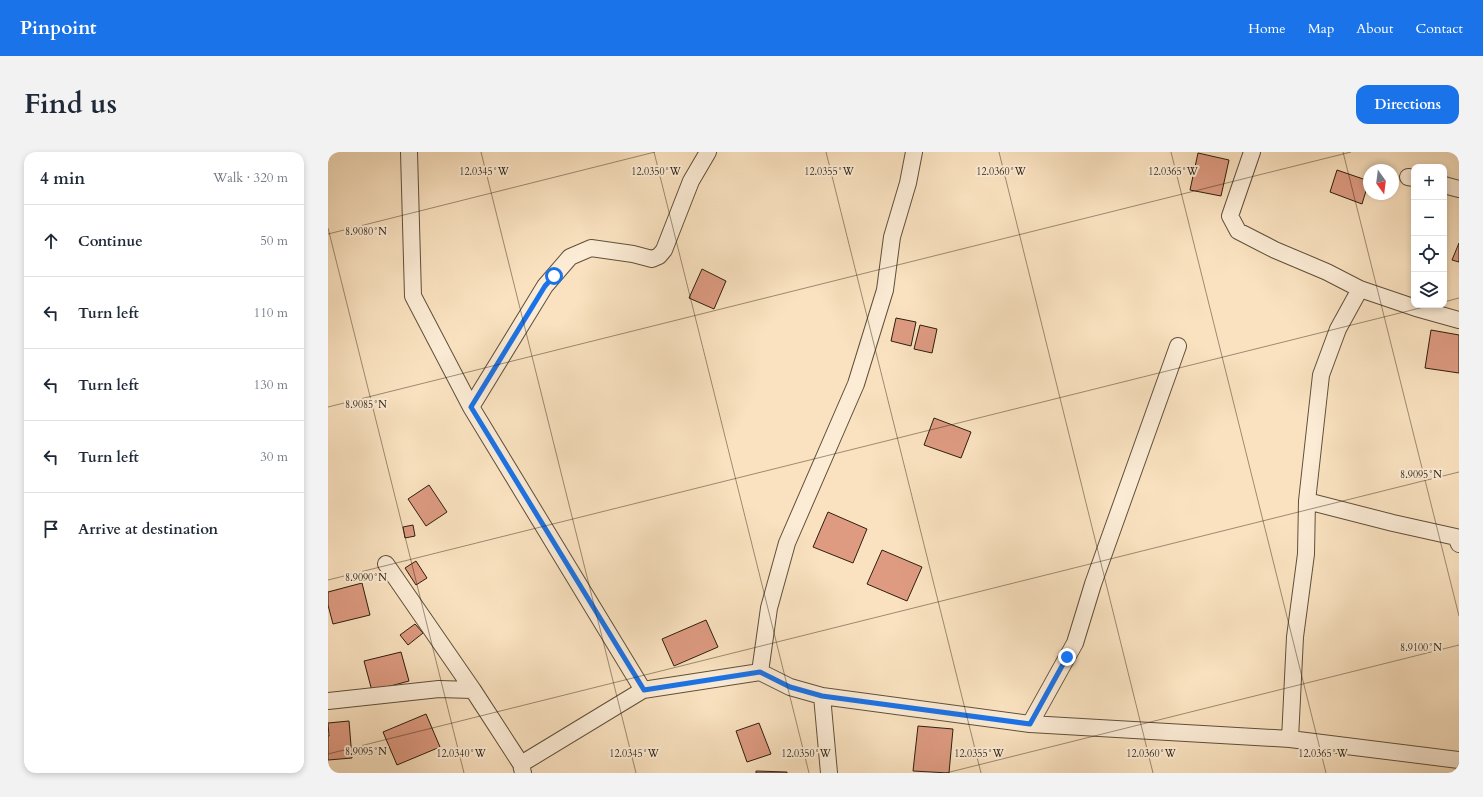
<!DOCTYPE html>
<meta charset="utf-8">
<style>
body{margin:0;font-family:Cardo,serif;background:#f2f2f3;color:#1f2937}
.controls{position:absolute;right:12px;top:12px;display:grid;overflow:hidden;border-radius:8px;box-shadow:0 2px 6px #0003}
.controls button{width:36px;height:36px;display:grid;place-items:center;padding:0;border:0;border-bottom:1px solid #e0e1e3;background:#fff;color:#1f2937;font:20px sans-serif}
.compass{position:absolute;left:1035px;top:12px;width:36px;height:36px;border-radius:50%;background:#fff;box-shadow:0 2px 6px #0003;rotate:166deg}
.stop{position:absolute;width:12px;height:12px;margin:-9px;border:3px solid #1a73e8;border-radius:50%;background:#fff}
.stop.end{background:#1a73e8;border-color:#fff;box-shadow:0 1px 4px #0008}
.list{margin:0;padding:0;list-style:none}
h2{display:flex;justify-content:space-between;align-items:center;height:52px;margin:0;padding:0 16px;font-size:17px}
h2 small{font-size:13px;font-weight:400;color:#747a83}
.list li{display:grid;grid-template-columns:26px 1fr auto;gap:12px;align-items:center;box-sizing:border-box;height:72px;padding:0 16px;border-top:1px solid #e0e1e3}
.list b{display:block;font-size:15px;white-space:nowrap}
.list em{font-size:13px;font-style:normal;color:#747a83}
.icon{flex:none;width:22px;height:22px;fill:none;stroke:currentColor;stroke-width:2;stroke-linecap:round;stroke-linejoin:round}
.map{position:relative;flex:none;width:1131px;height:621px;overflow:hidden;border-radius:12px}
header{display:flex;align-items:center;gap:24px;box-sizing:border-box;height:56px;padding:0 20px;background:#1a73e8;color:#fff}
header strong{font-size:19px}
nav{display:flex;gap:22px;margin-inline-start:auto;font-size:14px}
.intro{display:flex;align-items:center;justify-content:space-between;box-sizing:border-box;height:96px;padding:0 24px}
h1{margin:0;font-size:28px}
.button{padding:10px 18px;border-radius:12px;background:#1a73e8;color:#fff;font-size:14px;font-weight:700}
main{display:flex;gap:24px;padding:0 24px}
aside{flex:1;background:#fff;border-radius:12px;box-shadow:0 2px 6px #0003}
.map>svg:first-child{display:block}
</style>
<header>
<strong>Pinpoint</strong>
<nav><a>Home</a><a>Map</a><a>About</a><a>Contact</a></nav>
</header>
<div class="intro"><h1>Find us</h1><a class="button">Directions</a></div>
<main>
<aside>
<h2>4 min<small>Walk · 320 m</small></h2>
<ul class="list">
<li><svg class="icon" aria-label="ahead" viewBox="0 0 24 24"><path d="M12 20V5M6 11l6-6 6 6"/></svg><div><b>Continue</b></div><em>50 m</em></li>
<li><svg class="icon" aria-label="left" viewBox="0 0 24 24"><path d="M17 20v-9H6M10 6l-5 5 5 5"/></svg><div><b>Turn left</b></div><em>110 m</em></li>
<li><svg class="icon" aria-label="left" viewBox="0 0 24 24"><path d="M17 20v-9H6M10 6l-5 5 5 5"/></svg><div><b>Turn left</b></div><em>130 m</em></li>
<li><svg class="icon" aria-label="left" viewBox="0 0 24 24"><path d="M17 20v-9H6M10 6l-5 5 5 5"/></svg><div><b>Turn left</b></div><em>30 m</em></li>
<li><svg class="icon" aria-label="arrive" viewBox="0 0 24 24"><path d="M6 21V4h12l-3 4 3 4H6"/></svg><div><b>Arrive at destination</b></div></li>
</ul>
</aside>
<div class="map">
<svg width="1131" height="621" viewBox="0 0 1131 621">
<rect width="100%" height="100%" fill="#fae2c0"/>
<filter id="stains"><feTurbulence type="fractalNoise" baseFrequency=".005" numOctaves="4"/><feColorMatrix values="0 0 0 0 .2 0 0 0 0 .09 0 0 0 0 .02 0 0 0 .5 -.17"/></filter>
<radialGradient id="worn" r=".72"><stop offset=".6" stop-color="#630" stop-opacity="0"/><stop offset="1" stop-color="#630" stop-opacity=".3"/></radialGradient>
<!-- building -->
<path fill="#de9b82" stroke="#2c1f0d" d="M870 1 901 8 893 44 862 38Z
M1009 18 1041 29 1034 52 1002 40Z
M1131 91V110L1124 108Z
M374 117 398 129 386 157 361 146Z
M568 166 588 170 583 194 563 189Z
M592 173 609 177 604 201 586 197Z
M1103 178 1131 183V221L1097 216Z
M606 266 643 280 633 306 596 293Z
M101 333 119 360 98 374 80 347Z
M500 360 539 377 525 411 485 395Z
M85 373 87 384 77 386 75 375Z
M554 398 594 415 579 449 539 432Z
M88 409 99 426 88 433 77 416Z
M34 431 42 463 5 472 0 453V440Z
M378 468 390 495 346 514 334 487Z
M87 472 95 481 80 493 72 483Z
M73 500 81 529 44 539 36 509Z
M98 562 112 595 69 613 55 580Z
M21 569 24 606 0 608V584H1L0 571Z
M431 571 443 602 419 610 408 579Z
M590 574 625 577 621 621 585 619Z
M428 619 459 620V621H428Z"/>
<g fill="none" stroke-linecap="round" stroke-linejoin="round">
<defs>
<path id="minor" d="M81 0 85 144 143 255 315 538 432 520 462 535 494 544 702 572 962 587 1131 608
M924 0 902 64 910 79 947 98 999 120 1032 137 1088 156 1131 168
M1080 25 1086 26
M1116 33 1131 37
M143 255 217 134 242 105 263 96 305 102 324 107 331 104 336 98 363 29 380 0
M979 349 1065 371 1128 385 1131 392
M58 412 145 538
M432 520 441 456 459 391 528 232 557 138 564 85 580 31 586 0
M494 544 501 621
M0 549 111 537 145 538 193 612 195 621
M702 572 747 491 765 432 850 194
M962 587 967 485 978 402 979 349 993 223 1010 177 1032 137
M193 612 315 538"/>
</defs>
<!-- minor casing -->
<use href="#minor" stroke="#60503a" stroke-width="18"/>
<!-- minor -->
<use href="#minor" stroke="#fcecd6" stroke-width="16"/>
</g>
<g fill="none" stroke-linecap="round" stroke-linejoin="round">
<!-- route -->
<path stroke="#1a73e8" stroke-width="5" d="M226 124 217 134 143 255 316 538 432 520 462 535 494 544 702 572 739 505"/>
</g>
<!-- ticks -->
<path fill="none" stroke="#2c1f0d" stroke-width="1" stroke-opacity="0.45" d="M153 0 308 621M326 0 481 621M498 0 653 621M671 0 825 621M843 0 998 621M1015 0 1131 464M0 76 136 621M0 82 327 0M1116 150 1131 146M0 255 1023 0M0 428 1104 153M0 602 1131 320M618 621 1131 493"/>
<g font-size="10" text-anchor="middle" fill="#2c1f0d" stroke="#fcecd6" stroke-width="4" stroke-linejoin="round" paint-order="stroke">
<text x="156" y="23">12.0345°W</text>
<text x="328" y="23">12.0350°W</text>
<text x="501" y="23">12.0355°W</text>
<text x="673" y="23">12.0360°W</text>
<text x="845" y="23">12.0365°W</text>
<text x="38" y="83">8.9080°N</text>
<text x="38" y="256">8.9085°N</text>
<text x="1093" y="326">8.9095°N</text>
<text x="38" y="429">8.9090°N</text>
<text x="1093" y="499">8.9100°N</text>
<text x="38" y="603">8.9095°N</text>
<text x="133" y="605">12.0340°W</text>
<text x="306" y="605">12.0345°W</text>
<text x="478" y="605">12.0350°W</text>
<text x="651" y="605">12.0355°W</text>
<text x="823" y="605">12.0360°W</text>
<text x="995" y="605">12.0365°W</text>
</g>
<rect width="100%" height="100%" filter="url(#stains)"/>
<rect width="100%" height="100%" fill="url(#worn)"/>
</svg>
<div class="controls">
<button>+</button>
<button>−</button>
<button><svg class="icon" aria-label="locate" viewBox="0 0 24 24"><circle cx="12" cy="12" r="6"/><path d="M12 2v4M12 18v4M2 12h4M18 12h4"/></svg></button>
<button><svg class="icon" aria-label="layers" viewBox="0 0 24 24"><path d="M12 4l9 5-9 5-9-5zM3 14l9 5 9-5"/></svg></button>
</div>
<svg class="compass" viewBox="-18 -18 36 36"><path d="M0-13l5 13h-10z" fill="#e53935"/><path d="M0 13l5-13h-10z" fill="#747a83"/></svg>
<div class="stop" style="left:226px;top:124px"></div>
<div class="stop end" style="left:739px;top:505px"></div>
</div>
</main>
